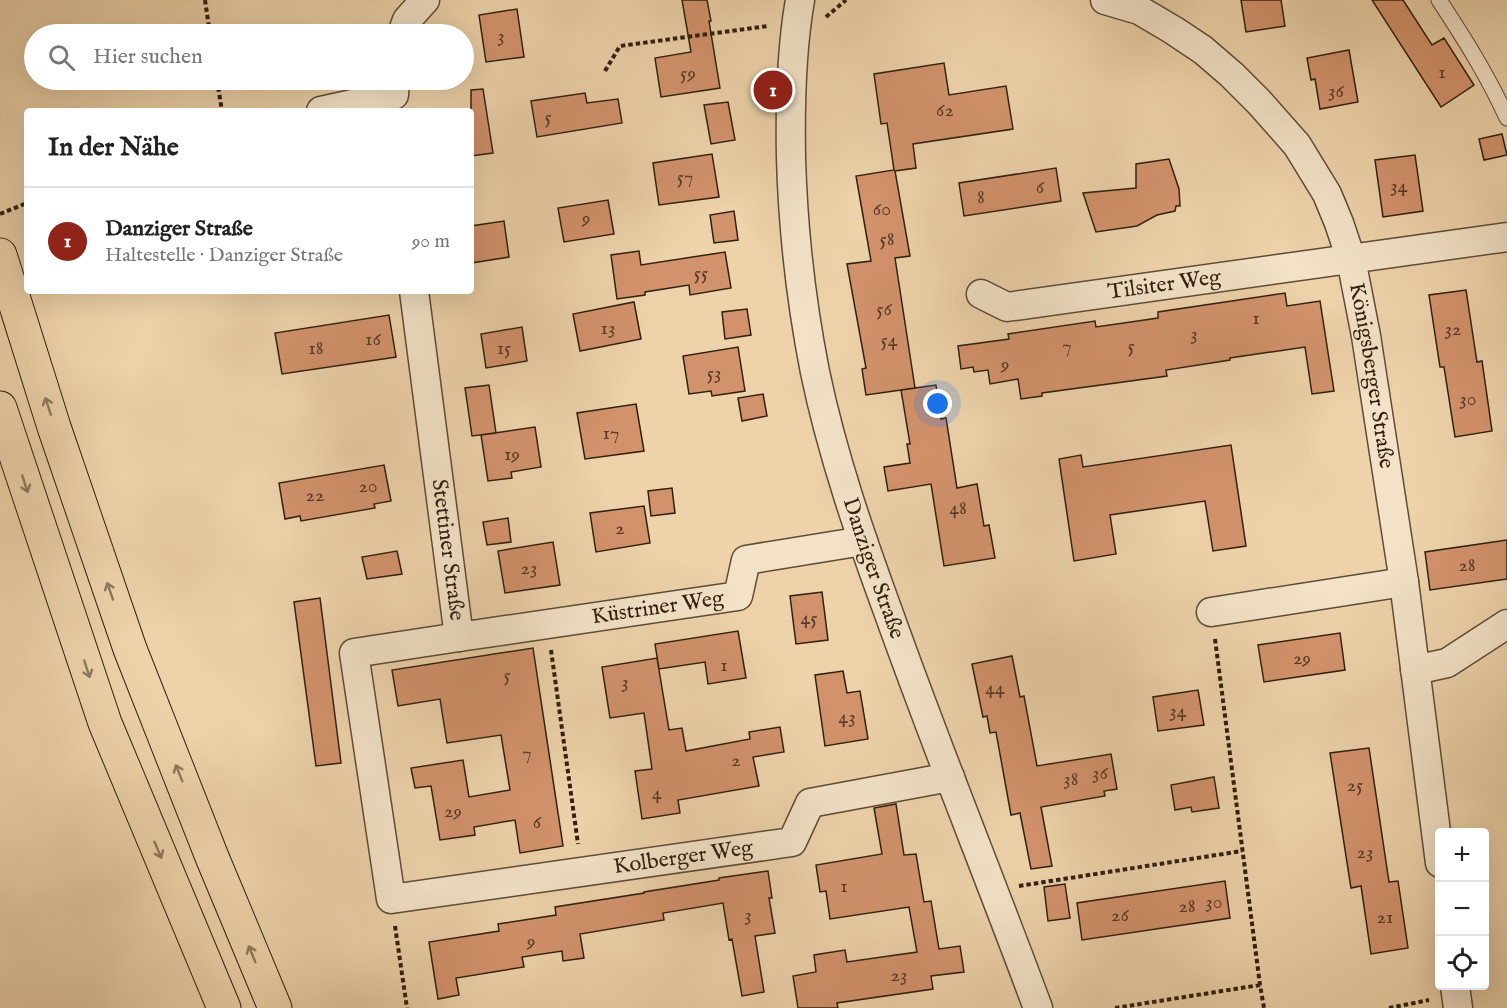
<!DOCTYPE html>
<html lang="de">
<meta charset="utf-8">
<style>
body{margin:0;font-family:"IM FELL English",serif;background:#f6f6f6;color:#222}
.controls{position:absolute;right:18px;bottom:18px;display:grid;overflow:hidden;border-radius:6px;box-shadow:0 6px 24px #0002}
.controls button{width:54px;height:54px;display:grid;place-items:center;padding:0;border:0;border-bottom:2px solid #e0e0e0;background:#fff;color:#222;font:30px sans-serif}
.you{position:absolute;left:938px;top:404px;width:21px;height:21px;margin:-15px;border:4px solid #fff;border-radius:50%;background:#1a73e8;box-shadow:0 0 0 9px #1a73e833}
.badge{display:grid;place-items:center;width:39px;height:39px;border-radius:50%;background:#8f2418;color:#fff;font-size:20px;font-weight:700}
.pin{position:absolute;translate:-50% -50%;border:3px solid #fff;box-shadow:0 2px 6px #0006}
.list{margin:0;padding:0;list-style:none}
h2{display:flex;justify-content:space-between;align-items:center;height:78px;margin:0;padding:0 24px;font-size:26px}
h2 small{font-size:20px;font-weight:400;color:#767676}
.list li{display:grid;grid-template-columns:39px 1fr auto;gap:18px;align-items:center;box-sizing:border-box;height:108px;padding:0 24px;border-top:2px solid #e0e0e0}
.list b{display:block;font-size:22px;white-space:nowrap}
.list p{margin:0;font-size:20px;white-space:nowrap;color:#767676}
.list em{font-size:20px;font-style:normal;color:#767676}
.icon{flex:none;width:33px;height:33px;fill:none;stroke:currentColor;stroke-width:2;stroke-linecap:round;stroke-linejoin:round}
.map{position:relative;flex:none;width:1507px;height:1008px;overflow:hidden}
.search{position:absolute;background:#fff;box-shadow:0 6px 24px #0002;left:24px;top:24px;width:450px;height:66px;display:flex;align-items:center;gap:15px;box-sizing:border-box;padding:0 21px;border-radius:33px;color:#767676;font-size:22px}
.panel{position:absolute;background:#fff;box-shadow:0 6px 24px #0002;left:24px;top:108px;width:450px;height:186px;border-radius:6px}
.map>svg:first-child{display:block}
</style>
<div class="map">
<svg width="1507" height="1008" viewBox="0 0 1507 1008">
<rect width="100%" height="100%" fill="#edd2aa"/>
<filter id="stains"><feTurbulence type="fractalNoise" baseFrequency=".00333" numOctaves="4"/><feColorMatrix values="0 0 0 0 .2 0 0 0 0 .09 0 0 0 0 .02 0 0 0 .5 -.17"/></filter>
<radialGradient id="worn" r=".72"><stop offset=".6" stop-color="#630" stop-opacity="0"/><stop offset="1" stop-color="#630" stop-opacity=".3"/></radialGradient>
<!-- building -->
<path fill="#d2926c" stroke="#2f2010" stroke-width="1.5" d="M682 0H707L711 21H709L720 88 661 97 655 58 691 52Z
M1241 0H1281L1285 26 1246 32Z
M1372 0H1403L1432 45 1444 38 1474 85 1441 107Z
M517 9 524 57 486 62 479 15Z
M1349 50 1358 102 1320 109 1315 79 1311 80 1307 58Z
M944 63 949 95 1006 86 1013 129 913 144 916 168 895 171 910 256 895 258 915 388 866 395 862 369 866 368 847 264 871 261 856 176 894 170 887 123 881 124 874 74Z
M483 89 493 153 471 156V90Z
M585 93 587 103 618 99 622 123 537 137 531 101Z
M728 102 735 140 711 144 704 105Z
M1502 134 1507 155 1484 160 1479 139Z
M712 154 719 197 659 205 653 163Z
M1415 155 1423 211 1383 217 1375 160Z
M1169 159 1179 189 1180 206H1176L1175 211 1157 215 1137 226 1096 232 1083 193 1136 188V164Z
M1056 168 1061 201 964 216 959 183Z
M608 200 614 234 564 242 558 208Z
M734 211 738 240 714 243 710 215Z
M504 221 509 257 471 263V226Z
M639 251 641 265 725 252 731 288 690 295 689 285 645 292V295L617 299 611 255Z
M1466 290 1477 362 1482 361 1492 431 1455 437 1444 367H1440L1429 295Z
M1285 293 1287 306 1320 301 1334 391 1312 394 1305 347 1230 358V360L1166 370 1167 376 1042 393V396L1021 399 1018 379 990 384 988 370 974 372 973 367 961 369 958 346 1009 339 1008 334 1095 321 1096 327 1158 318V312Z
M634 302 641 339 580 351 573 314Z
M747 309 751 335 725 339 722 312Z
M389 315 396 357 282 374 275 333Z
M522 327 527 361 486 368 481 334Z
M738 347 745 391 712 396 711 391 689 394 683 356Z
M489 385 496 433 472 436 465 388Z
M936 385 941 419 946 418 957 488 977 484 984 526 989 525 995 558 944 566 931 484 888 491 884 467 910 463 907 444H910L901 390Z
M763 394 767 416 742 421 738 398Z
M636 404 644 451 585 459 577 413Z
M535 427 541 467 511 472 512 478 488 481 481 435Z
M1231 445 1246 546 1213 551 1205 501 1110 515 1116 554 1074 561 1059 459 1081 455 1083 467Z
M384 465 391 501 374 504 375 508 301 521 300 516 285 519 279 483Z
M672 488 675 513 651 516 648 491Z
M644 506 650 543 596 552 590 513Z
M508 518 511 542 487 545 483 522Z
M1507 540V579L1430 590 1425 552Z
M553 542 560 585 505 593 498 551Z
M397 551 402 574 367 579 362 557Z
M822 592 828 640 796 644 790 596Z
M320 598 341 763 316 766 294 602Z
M738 631 746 678 708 684 705 662 659 669 655 644Z
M1340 633 1345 670 1264 682 1258 645Z
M533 648 563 846 520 853 515 820 474 827 475 835 440 840 431 786 415 788 411 768 463 760 469 797 510 790 501 735 447 743 440 699 398 706 392 670Z
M1012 656 1020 697 1024 696 1037 766 1111 754 1117 789 1104 791 1105 796 1041 807 1052 866 1031 869 1020 813 1011 815 996 732 990 733 987 716 983 717 972 664Z
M657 658 669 730 682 728 686 751 750 739 749 732 780 727 784 752 753 757 759 786 678 800 680 813 642 819 635 771 652 769 644 713 610 718 602 667Z
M843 671 847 693 860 691 868 739 825 746 815 675Z
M1198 690 1204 725 1158 731 1153 697Z
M1369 748 1389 882 1398 881 1408 948 1371 954 1361 886 1351 888 1330 753Z
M1214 777 1219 808 1192 812 1191 807 1175 810 1171 785Z
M896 804 904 855 916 854 924 902 931 901 939 949 960 946 964 972 931 976 933 989 837 1003 838 1008H798L793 976 816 972 814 955 845 950 847 962 917 952 909 907 830 919 826 891 820 892 816 865 882 854 874 808Z
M768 871 772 898H769L775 933 755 936 764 992 742 996 732 939 729 940 723 903 663 913 664 920 580 934 584 958 563 961 562 951 522 957 524 967 456 978 459 995 438 999 429 942 499 931 498 924 556 915 555 907 644 893V892L719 880V878Z
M1225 881 1230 918 1082 940 1077 903Z
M1065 884 1070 918 1048 921 1044 887Z"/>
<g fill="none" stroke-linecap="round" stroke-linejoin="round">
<defs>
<path id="lane" d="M1439 0C1464 38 1488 76 1507 118"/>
<g id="street">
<path id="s1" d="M800 0C791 51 790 105 791 158 793 230 801 301 815 372 832 454 860 535 889 614 936 746 989 876 1038 1008"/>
<path id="s2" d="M1105 0 1139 10 1173 30 1203 50 1232 75 1259 102 1297 145 1327 194 1339 223 1351 259 1366 336 1404 582 1440 863"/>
<path d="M402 34 407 20 425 0"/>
<path d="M321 111 394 95 395 80"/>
<path id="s3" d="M414 291 459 637 354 653 391 899 792 842 810 803 950 777"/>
<path id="s4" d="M981 294 1007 307 1507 237"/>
<path d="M1211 612 1404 582"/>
<path id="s5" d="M459 637 738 596 746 560 863 541"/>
<path d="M1415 670 1447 663 1507 624"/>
<path d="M1455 986 1458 1008"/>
</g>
<path id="highway" d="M0 255 54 427 130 649 212 857 275 1008
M0 408 105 723 224 1008"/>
</defs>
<!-- lane casing -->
<use href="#lane" stroke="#5e4c36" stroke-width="17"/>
<!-- street casing -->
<use href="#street" stroke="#5e4c36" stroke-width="31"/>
<!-- highway casing -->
<use href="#highway" stroke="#2f2010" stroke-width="35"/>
<!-- path -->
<path stroke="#2f2010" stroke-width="4" stroke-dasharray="4.5 3" stroke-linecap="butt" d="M205 0 210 34
M826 17 846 0
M605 71 620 46 768 26
M217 80 222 111
M0 214 27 203
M1215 639 1260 985 1264 1008
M551 650 578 844
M1019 886 1242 851
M395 926 407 1008
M1115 1008 1260 985
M1389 1008 1429 1000"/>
<!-- lane -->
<use href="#lane" stroke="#f3e2c8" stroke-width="15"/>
<!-- street -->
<use href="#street" stroke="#f3e2c8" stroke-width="28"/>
<!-- highway -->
<use href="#highway" stroke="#edd2aa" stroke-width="33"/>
</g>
<!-- one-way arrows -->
<defs><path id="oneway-shaft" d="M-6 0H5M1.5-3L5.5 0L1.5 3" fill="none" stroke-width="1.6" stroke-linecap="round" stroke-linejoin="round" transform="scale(1.5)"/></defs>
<g stroke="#8e795d">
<use href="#oneway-shaft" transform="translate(48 406) rotate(-108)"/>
<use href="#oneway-shaft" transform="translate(25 484) rotate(72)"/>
<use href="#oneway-shaft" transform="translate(110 591) rotate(-109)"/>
<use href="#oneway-shaft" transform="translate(87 669) rotate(72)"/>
<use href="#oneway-shaft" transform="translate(179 773) rotate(-112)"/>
<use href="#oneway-shaft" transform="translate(158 850) rotate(67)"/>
<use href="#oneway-shaft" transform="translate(252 954) rotate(-112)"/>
</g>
<g text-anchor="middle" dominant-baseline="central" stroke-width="4.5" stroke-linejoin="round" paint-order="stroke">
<!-- number labels -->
<g font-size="20" fill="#583c27">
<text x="501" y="36">3</text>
<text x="1442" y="72">1</text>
<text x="688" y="73">59</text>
<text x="1336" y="91">36</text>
<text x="945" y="110">62</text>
<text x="548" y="117">5</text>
<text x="685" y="177">57</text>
<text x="1399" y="186">34</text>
<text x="1040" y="187">6</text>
<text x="981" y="197">8</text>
<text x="882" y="209">60</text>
<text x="586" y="218">9</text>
<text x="887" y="239">58</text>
<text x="701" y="273">55</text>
<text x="884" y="309">56</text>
<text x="1256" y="318">1</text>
<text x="608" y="328">13</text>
<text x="1453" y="329">32</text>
<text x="1194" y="334">3</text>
<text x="373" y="339">16</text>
<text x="889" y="340">54</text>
<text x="1067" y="346">7</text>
<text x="1131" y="346">5</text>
<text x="316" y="348">18</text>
<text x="504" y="348">15</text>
<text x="1005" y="364">9</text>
<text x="714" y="373">53</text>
<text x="1468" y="399">30</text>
<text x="611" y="433">17</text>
<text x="512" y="454">19</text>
<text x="368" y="486">20</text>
<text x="315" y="495">22</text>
<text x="958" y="508">48</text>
<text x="620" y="528">2</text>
<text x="1467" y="565">28</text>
<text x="529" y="568">23</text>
<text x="809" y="618">45</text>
<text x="1302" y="658">29</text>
<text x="724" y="665">1</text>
<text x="507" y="675">5</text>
<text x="625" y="682">3</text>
<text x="995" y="688">44</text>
<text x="1178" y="711">34</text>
<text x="847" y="717">43</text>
<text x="527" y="753">7</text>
<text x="736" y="760">2</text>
<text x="1100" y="773">36</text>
<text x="1071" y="779">38</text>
<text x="1355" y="785">25</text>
<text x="657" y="793">4</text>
<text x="453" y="811">29</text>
<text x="537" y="822">6</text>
<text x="1365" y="852">23</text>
<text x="844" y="886">1</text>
<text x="1214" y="902">30</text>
<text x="1187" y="906">28</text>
<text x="748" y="915">3</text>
<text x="1120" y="915">26</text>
<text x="1385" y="917">21</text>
<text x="531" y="941">9</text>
<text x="899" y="975">23</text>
</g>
<!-- street labels -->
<g font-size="22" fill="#2f2010" stroke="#f3e2c8">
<text stroke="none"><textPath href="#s4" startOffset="188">Tilsiter Weg</textPath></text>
<text stroke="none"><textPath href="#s2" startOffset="490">Königsberger Straße</textPath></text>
<text stroke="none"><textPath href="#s3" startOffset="261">Stettiner Straße</textPath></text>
<text stroke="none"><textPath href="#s1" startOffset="579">Danziger Straße</textPath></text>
<text stroke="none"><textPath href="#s5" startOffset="201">Küstriner Weg</textPath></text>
<text stroke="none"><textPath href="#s3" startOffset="999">Kolberger Weg</textPath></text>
</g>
</g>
<rect width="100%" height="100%" filter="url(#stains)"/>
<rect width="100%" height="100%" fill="url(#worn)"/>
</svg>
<div class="controls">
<button>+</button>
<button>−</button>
<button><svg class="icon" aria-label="locate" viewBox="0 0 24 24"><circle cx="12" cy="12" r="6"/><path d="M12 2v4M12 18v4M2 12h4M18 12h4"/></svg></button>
</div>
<div class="you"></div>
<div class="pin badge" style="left:773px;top:90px">1</div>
<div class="search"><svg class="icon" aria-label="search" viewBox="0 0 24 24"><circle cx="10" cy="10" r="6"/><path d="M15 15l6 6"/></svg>Hier suchen</div>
<section class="panel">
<h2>In der Nähe<small></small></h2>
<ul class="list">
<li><span class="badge">1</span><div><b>Danziger Straße</b><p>Haltestelle · Danziger Straße</p></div><em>90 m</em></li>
</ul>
</section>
</div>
